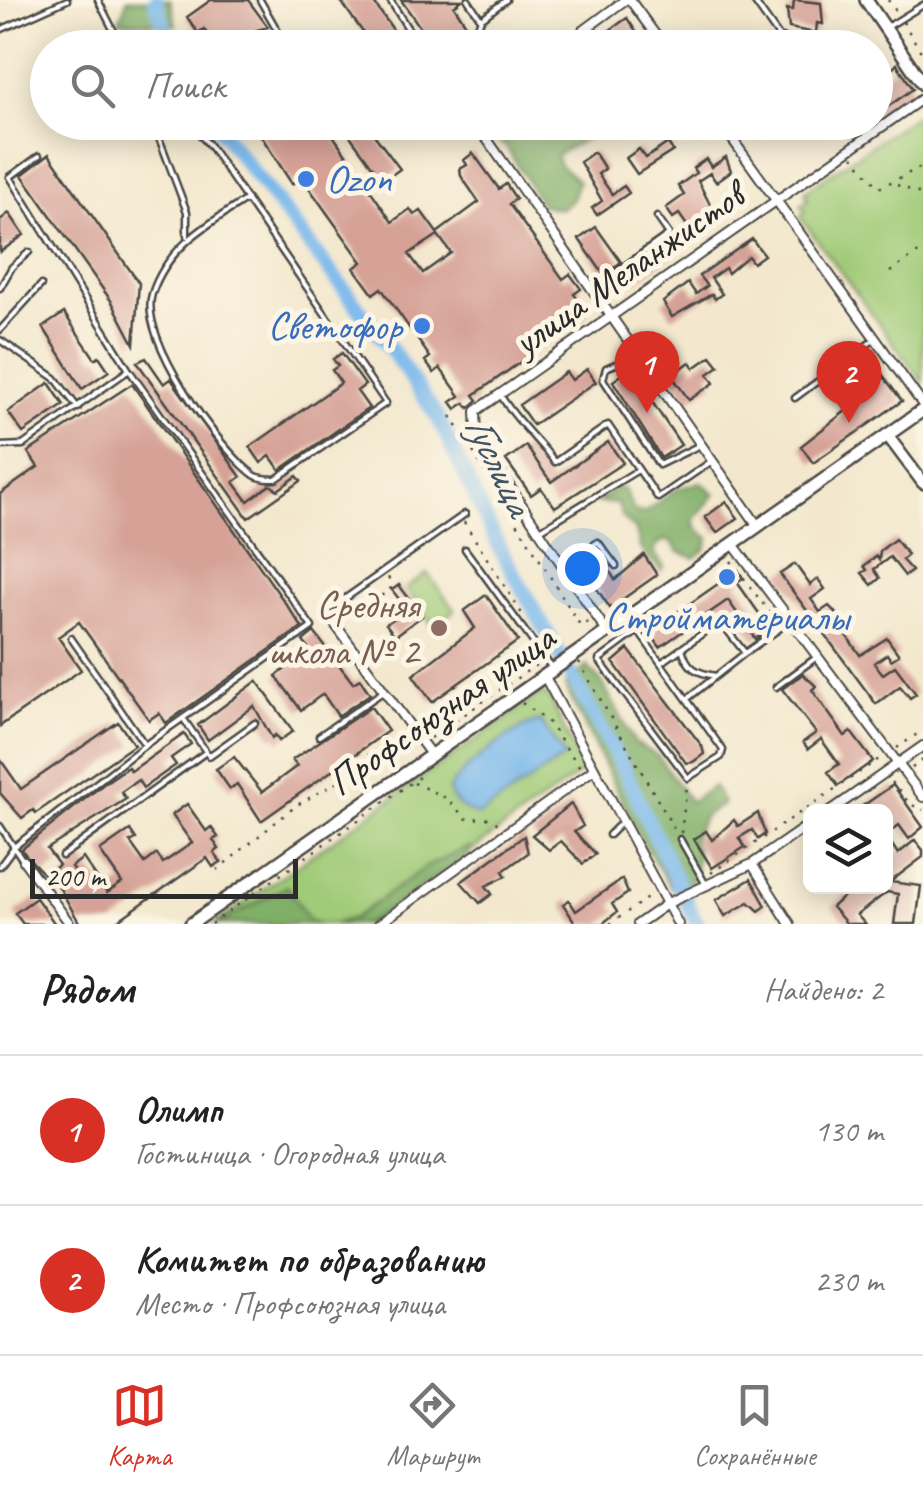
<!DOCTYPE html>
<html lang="ru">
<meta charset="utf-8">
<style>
body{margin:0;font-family:Caveat,sans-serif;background:#f6f6f6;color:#222}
.controls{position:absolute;right:30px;bottom:30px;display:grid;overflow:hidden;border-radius:15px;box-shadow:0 5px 25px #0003}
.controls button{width:90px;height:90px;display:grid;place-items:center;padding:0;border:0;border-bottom:2px solid #e0e0e0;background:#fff;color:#222;font:50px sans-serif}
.scale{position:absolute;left:30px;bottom:25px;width:268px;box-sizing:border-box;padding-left:10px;border:5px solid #2b2b2b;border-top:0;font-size:28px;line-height:35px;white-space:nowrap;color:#2b2b2b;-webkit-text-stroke:8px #fcf5e5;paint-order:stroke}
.you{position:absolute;left:582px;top:568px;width:35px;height:35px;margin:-25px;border:8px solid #fff;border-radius:50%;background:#1a73e8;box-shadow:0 0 0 15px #1a73e833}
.badge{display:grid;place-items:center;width:65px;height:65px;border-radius:50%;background:#d93025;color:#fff;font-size:32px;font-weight:700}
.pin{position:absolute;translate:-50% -82px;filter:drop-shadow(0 2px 5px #0008)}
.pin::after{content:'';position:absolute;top:52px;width:35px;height:30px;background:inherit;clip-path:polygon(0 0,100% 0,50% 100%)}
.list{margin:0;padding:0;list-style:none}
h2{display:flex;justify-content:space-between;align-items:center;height:130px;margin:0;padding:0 40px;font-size:42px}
h2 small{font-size:32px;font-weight:400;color:#767676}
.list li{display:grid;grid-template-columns:65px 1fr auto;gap:30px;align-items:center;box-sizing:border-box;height:150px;padding:0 40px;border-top:2px solid #e0e0e0}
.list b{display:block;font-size:38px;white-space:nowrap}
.list p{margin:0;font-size:32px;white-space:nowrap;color:#767676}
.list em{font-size:32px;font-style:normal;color:#767676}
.icon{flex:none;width:55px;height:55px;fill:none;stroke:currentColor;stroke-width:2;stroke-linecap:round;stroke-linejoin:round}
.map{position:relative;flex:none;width:923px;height:924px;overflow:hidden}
.search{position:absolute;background:#fff;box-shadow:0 5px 25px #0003;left:30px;right:30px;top:30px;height:110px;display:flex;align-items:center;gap:25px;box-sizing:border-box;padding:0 35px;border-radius:55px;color:#767676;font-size:38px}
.sheet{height:430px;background:#fff}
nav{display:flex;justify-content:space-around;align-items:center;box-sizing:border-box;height:140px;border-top:2px solid #e0e0e0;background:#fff;font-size:28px;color:#767676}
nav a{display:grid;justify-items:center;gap:5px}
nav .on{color:#d93025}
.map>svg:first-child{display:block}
</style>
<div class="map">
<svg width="923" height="924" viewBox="0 0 923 924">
<rect width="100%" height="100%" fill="#fcf5e5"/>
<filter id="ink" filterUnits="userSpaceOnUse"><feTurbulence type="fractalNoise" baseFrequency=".01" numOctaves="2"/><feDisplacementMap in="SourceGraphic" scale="20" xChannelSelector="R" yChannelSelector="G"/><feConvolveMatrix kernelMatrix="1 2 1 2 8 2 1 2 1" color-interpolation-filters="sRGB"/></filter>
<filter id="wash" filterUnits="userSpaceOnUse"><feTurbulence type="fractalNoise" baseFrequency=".0048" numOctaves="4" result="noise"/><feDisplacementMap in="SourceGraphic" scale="40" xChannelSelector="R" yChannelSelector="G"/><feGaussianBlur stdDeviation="2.25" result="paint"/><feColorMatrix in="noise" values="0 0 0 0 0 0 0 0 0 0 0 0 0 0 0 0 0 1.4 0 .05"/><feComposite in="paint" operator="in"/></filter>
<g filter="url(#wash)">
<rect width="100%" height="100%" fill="#f3e8ce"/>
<!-- green -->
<path fill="#a0cb78" stroke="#667b52" stroke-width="2.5" d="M923 110V383L800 217 805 211 801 205 808 200 805 191Z
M427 573 455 610 433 626 406 588Z
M542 693 550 698 583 771 369 924H214Z"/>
<!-- forest -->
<path fill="#80af68" stroke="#566d4a" stroke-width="2.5" d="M127 0H170L176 25 119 21Z
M489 123H587L591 136 556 155 559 164 578 181 572 200 560 209 541 205 507 148 486 130Z
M701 482 715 494 694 520 697 529 709 538 706 549 695 558 679 552 671 541H662L653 551 664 567 661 571 640 548 636 530 622 517 618 504 596 502 617 487 624 489 634 511 644 513 677 489Z
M587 666 603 684 635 743 658 756 690 802 714 786 723 804 704 816 692 840 697 852 694 880 671 888 640 837 565 686Z
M469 847V855L367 924H334L354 918 426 867Z
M287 886 309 920 321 924H218Z"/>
<!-- water -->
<path fill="#78b8ec" stroke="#52728c" stroke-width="2.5" d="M540 721 565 757 480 815C465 812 453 805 449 789 460 769 517 726 540 721Z"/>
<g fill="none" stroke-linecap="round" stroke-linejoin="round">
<!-- river -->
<path stroke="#78b8ec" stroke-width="15" d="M155 0 172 48
M214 122 392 351 438 418 500 549 623 768 697 924"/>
</g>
<g id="blocks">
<!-- building -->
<path fill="#d6a197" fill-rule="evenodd" d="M211 0H248L268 27 213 42 204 29 198 33 187 17Z
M340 0H372L406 48H374Z
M401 0H462L454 6 469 29 455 46 443 48 435 36 429 40Z
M794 0 821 3 823 24 817 23 816 33 789 28 787 9 793 10Z
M627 18 640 38 626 48H597L593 42Z
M897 64 913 89 876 115V86Z
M252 122H324L392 222 410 209 414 215 421 211 437 233 479 202 461 176 460 169 467 165 464 160 473 153 499 189 506 184 516 199 509 204 563 279 570 274 581 289 574 294 588 314 474 395 478 400 469 408 465 403 456 409 451 402 460 396 440 368 434 373 425 361 430 357 381 288 373 294 354 268 362 262 302 178 292 184ZM438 235 451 253 423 273 409 254Z
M340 122H376L379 127 372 132 400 169 383 181Z
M668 143 673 151 637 174 626 158 639 149 646 158Z
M594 152 605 169 598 174 612 194 624 186 629 193 597 215 592 208 602 201 580 162Z
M49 154 139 283 134 344 112 302 22 175Z
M726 157 731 171 716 182 710 173 698 181 717 218 693 234 679 214 673 218 666 208 684 195 678 186 696 173 693 168 706 159 711 167Z
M9 213 24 235 0 252V220Z
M596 227 621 262 604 275 579 239Z
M674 235 684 247 631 284 623 274Z
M752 239 764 255 753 263 748 256 728 273 725 268 711 278 722 294 715 299 712 294 672 317 663 302 688 283 696 294 707 286 699 276Z
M64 313 95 359 99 356 109 371 82 389 43 327Z
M342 353 365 385 357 391 369 408 280 470 270 456 261 463 250 447 341 383 332 370 338 366 333 359Z
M711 356 719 366 708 374 714 383 689 400 663 363 671 358 679 370 690 362 694 368Z
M146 358 164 384 171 379 241 477 234 482 248 501 270 485 278 490 297 476 301 481 248 518 137 362Z
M587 369 596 382 533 425 519 405 566 372 572 380Z
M630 369 681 445 661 458 613 381Z
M882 374 902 401 813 463 801 446 847 410 833 392 845 383 854 394Z
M49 383 64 405 23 433 8 412Z
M132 384 302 627 166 723 159 713 149 720 79 622 58 637 81 670 0 726V494L38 467 28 452Z
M608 442 623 463 555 507 541 488 531 495 506 460 526 446 551 482Z
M726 502 738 518 717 533 705 517Z
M895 539 908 555 902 560 912 571 905 576 890 557 874 569 880 578 872 585 862 573 867 570 864 566 876 556 879 560 880 551Z
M597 550 615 580 644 555 657 575 610 608 579 563Z
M795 564 810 585 818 579 825 589 811 599 820 612 829 606 840 617 846 635 860 655 887 638 899 655 891 660 887 654 874 663 883 674 895 666 916 694 910 698 900 686 876 704 780 574Z
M738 570 743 578 737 582 770 629 755 639 728 600 660 647 649 632Z
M399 585 422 616 395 636 386 624 407 609 392 590Z
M486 595 518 641 432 702 413 675 475 628 464 611Z
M314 632 353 683 360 679 370 694 338 716 323 694 301 710 276 676 310 651 303 641Z
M628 649 702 746 704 754 693 762 686 763 613 662Z
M803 674 816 686 812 690 845 736 851 732 873 761 838 786 828 772 839 764 821 739 808 749 803 742 816 733 782 689Z
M257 681 293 731 279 741 275 735 272 738 254 706 208 740 198 725Z
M371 707 388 731 261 821 237 784 230 789 216 769 234 757 262 792 297 766 292 760Z
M118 722 134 745 36 813 33 810 22 818 0 793V759L21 789Z
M184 734 191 744 171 758 176 765 143 788 138 780 121 792 126 799 47 849 59 865 45 875 25 854 22 849 106 782 128 767 131 771Z
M893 785 923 827 909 839 899 825 886 835V812H854Z
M187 804 206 831 211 827 218 837 213 840 219 849 214 853 221 862 213 867 207 858 113 924H80L57 883 74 871 71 867 83 858 107 893 122 883 100 851 130 830 136 839 130 842 145 863 157 854 163 863 192 843 172 815Z
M571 804 583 826 574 832 596 854 583 864 561 841 549 850 532 835Z
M758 813 765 834 758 839 752 830 739 838 745 847 712 868 694 839 706 831 712 840 734 820 738 826Z
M524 836 528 853 503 871 506 876 486 886 492 894 480 903 461 882Z
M886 836 898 854 915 840 923 850V857L890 882 921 886 916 924H894L898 894 887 892 857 915 865 924H847L832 907 855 886H886Z
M622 879 628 893 612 904 617 912 602 924H576L563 904 569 900 576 911Z
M751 879 766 906 759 911 749 902 725 916 716 900Z
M36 898 55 924H23L15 913Z"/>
</g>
</g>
<g filter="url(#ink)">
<use href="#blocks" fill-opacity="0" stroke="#494743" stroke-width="2.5"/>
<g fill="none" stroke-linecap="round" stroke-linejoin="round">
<defs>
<path id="service" d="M98 0 122 47 153 48
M260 0 280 35
M390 0 420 48
M753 0 780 38 802 41
M481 19 506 0
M889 26 923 5
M0 30 67 0
M237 48 280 36 289 48
M460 48 474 36 481 19 468 0
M153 122 187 212V236
M189 122 210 146 386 403 276 479C268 479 260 479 254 475 219 449 138 338 152 294 167 247 207 225 247 199
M0 288 12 267 29 252
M599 294 619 270 669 234 657 217
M0 330 41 285
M0 340 55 378 78 408
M637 355 606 368 603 379 659 465 700 445
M501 396C517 422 536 438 555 462L608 425 658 498 712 461
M795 398 875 339
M0 446 23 445 129 370
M540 530 638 470
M465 549 551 667
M565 564 598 542 616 566
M326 612 465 514
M630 621 638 631 723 750 721 757 688 778 599 660 638 631
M71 638 145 745
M682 648C687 668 696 673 716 676
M661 663 720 621 745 653 790 621
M776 687 817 657
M687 699 745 653
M183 718 209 756 255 723
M319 736 384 691
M0 826 22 859
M609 835 621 823
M680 839 705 883
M62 856 206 752
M0 866 14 847 145 745 312 627 129 370 10 177 39 156"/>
<path id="minor" d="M630 0 665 48
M560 48 625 0
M475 122 758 526
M720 122 923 405
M733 544 923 797
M326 612 432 756
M607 632 477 438 476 411 923 98
M545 677 678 924
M829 812 923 746
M24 861 70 924
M752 864 790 924
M379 924 593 770
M638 924 668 903 752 864 810 824"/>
<path id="tertiary" d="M887 435 923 483"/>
<path id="secondary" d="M866 0 923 84
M191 924 923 410"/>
</defs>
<!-- service casing -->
<use href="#service" stroke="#494743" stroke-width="9"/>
<!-- minor casing -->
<use href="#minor" stroke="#494743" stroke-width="12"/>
<!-- tertiary casing -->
<use href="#tertiary" stroke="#494743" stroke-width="15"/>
<!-- secondary casing -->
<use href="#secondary" stroke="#494743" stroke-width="16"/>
<!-- path -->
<path stroke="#494743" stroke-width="2.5" stroke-dasharray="2.5 8" stroke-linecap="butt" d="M888 0 899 15
M903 22 923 55
M853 156 879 188 923 166
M897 185 923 195
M890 272 923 250
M451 416 580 625 592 621
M464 522 524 617
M731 561 778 624
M365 609 391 588 388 576
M579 662 677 834
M522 703 547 721 582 770
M430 738 539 663
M897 748 923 730
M357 753 381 757
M912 768 923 760
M892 782 910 804 923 810
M414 783 444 797 467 819 489 818 500 825
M681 833 687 786
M217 870 297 805 412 740
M711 873 882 757
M211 924 422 775
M610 924 653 894"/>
<!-- service -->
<use href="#service" stroke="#fff" stroke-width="4"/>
<!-- minor -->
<use href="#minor" stroke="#fff" stroke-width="8"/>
<!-- tertiary -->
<use href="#tertiary" stroke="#fff" stroke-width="10"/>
<!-- secondary -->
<use href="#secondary" stroke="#fff" stroke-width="11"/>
</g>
</g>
<!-- markers -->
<g fill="#3f7fe0" stroke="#fcf5e5" stroke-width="4">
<circle cx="306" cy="179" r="10"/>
<circle cx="422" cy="326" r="10"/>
<circle cx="727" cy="577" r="10"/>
</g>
<circle fill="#8d6e63" stroke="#fcf5e5" stroke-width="4" cx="439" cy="628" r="10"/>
<g text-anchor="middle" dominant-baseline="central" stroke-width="10" stroke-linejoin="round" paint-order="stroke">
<!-- shop labels -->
<g font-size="40" fill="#366cbe" stroke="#fcf5e5" text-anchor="start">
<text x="326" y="179">Ozon</text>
<text x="402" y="326" text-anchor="end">Светофор</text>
<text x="727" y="617" text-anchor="middle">Стройматериалы</text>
</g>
<!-- street labels -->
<g font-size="40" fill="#2b2b2b" stroke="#fcf5e5">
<text transform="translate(628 269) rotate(-35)">улица Меланжистов</text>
<text transform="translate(441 710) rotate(-35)">Профсоюзная улица</text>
</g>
<!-- education labels -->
<g font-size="40" fill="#785e54" stroke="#fcf5e5" text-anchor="end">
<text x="419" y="605">Средняя<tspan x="419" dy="46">школа № 2</tspan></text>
</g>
<!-- water labels -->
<g font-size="42" font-style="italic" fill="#425565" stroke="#fcf5e5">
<text transform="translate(499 465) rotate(64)">Гуслица</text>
</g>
</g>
</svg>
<div class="controls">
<button><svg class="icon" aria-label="layers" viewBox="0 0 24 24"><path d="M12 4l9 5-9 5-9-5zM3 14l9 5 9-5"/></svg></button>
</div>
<div class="scale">200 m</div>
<div class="you"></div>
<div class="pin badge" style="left:647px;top:413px">1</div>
<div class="pin badge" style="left:849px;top:423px">2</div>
<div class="search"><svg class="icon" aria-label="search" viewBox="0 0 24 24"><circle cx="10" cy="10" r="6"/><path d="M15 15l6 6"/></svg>Поиск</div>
</div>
<section class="sheet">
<h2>Рядом<small>Найдено: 2</small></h2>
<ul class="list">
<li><span class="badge">1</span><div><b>Олимп</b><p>Гостиница · Огородная улица</p></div><em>130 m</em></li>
<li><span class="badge">2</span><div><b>Комитет по образованию</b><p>Место · Профсоюзная улица</p></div><em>230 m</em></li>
</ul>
</section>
<nav>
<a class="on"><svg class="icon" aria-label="map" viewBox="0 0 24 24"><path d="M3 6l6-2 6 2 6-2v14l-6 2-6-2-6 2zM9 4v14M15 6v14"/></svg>Карта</a>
<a><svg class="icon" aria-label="directions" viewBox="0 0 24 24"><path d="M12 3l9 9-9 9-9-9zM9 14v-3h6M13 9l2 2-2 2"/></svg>Маршрут</a>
<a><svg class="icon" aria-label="saved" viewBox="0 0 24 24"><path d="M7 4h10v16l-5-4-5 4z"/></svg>Сохранённые</a>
</nav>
